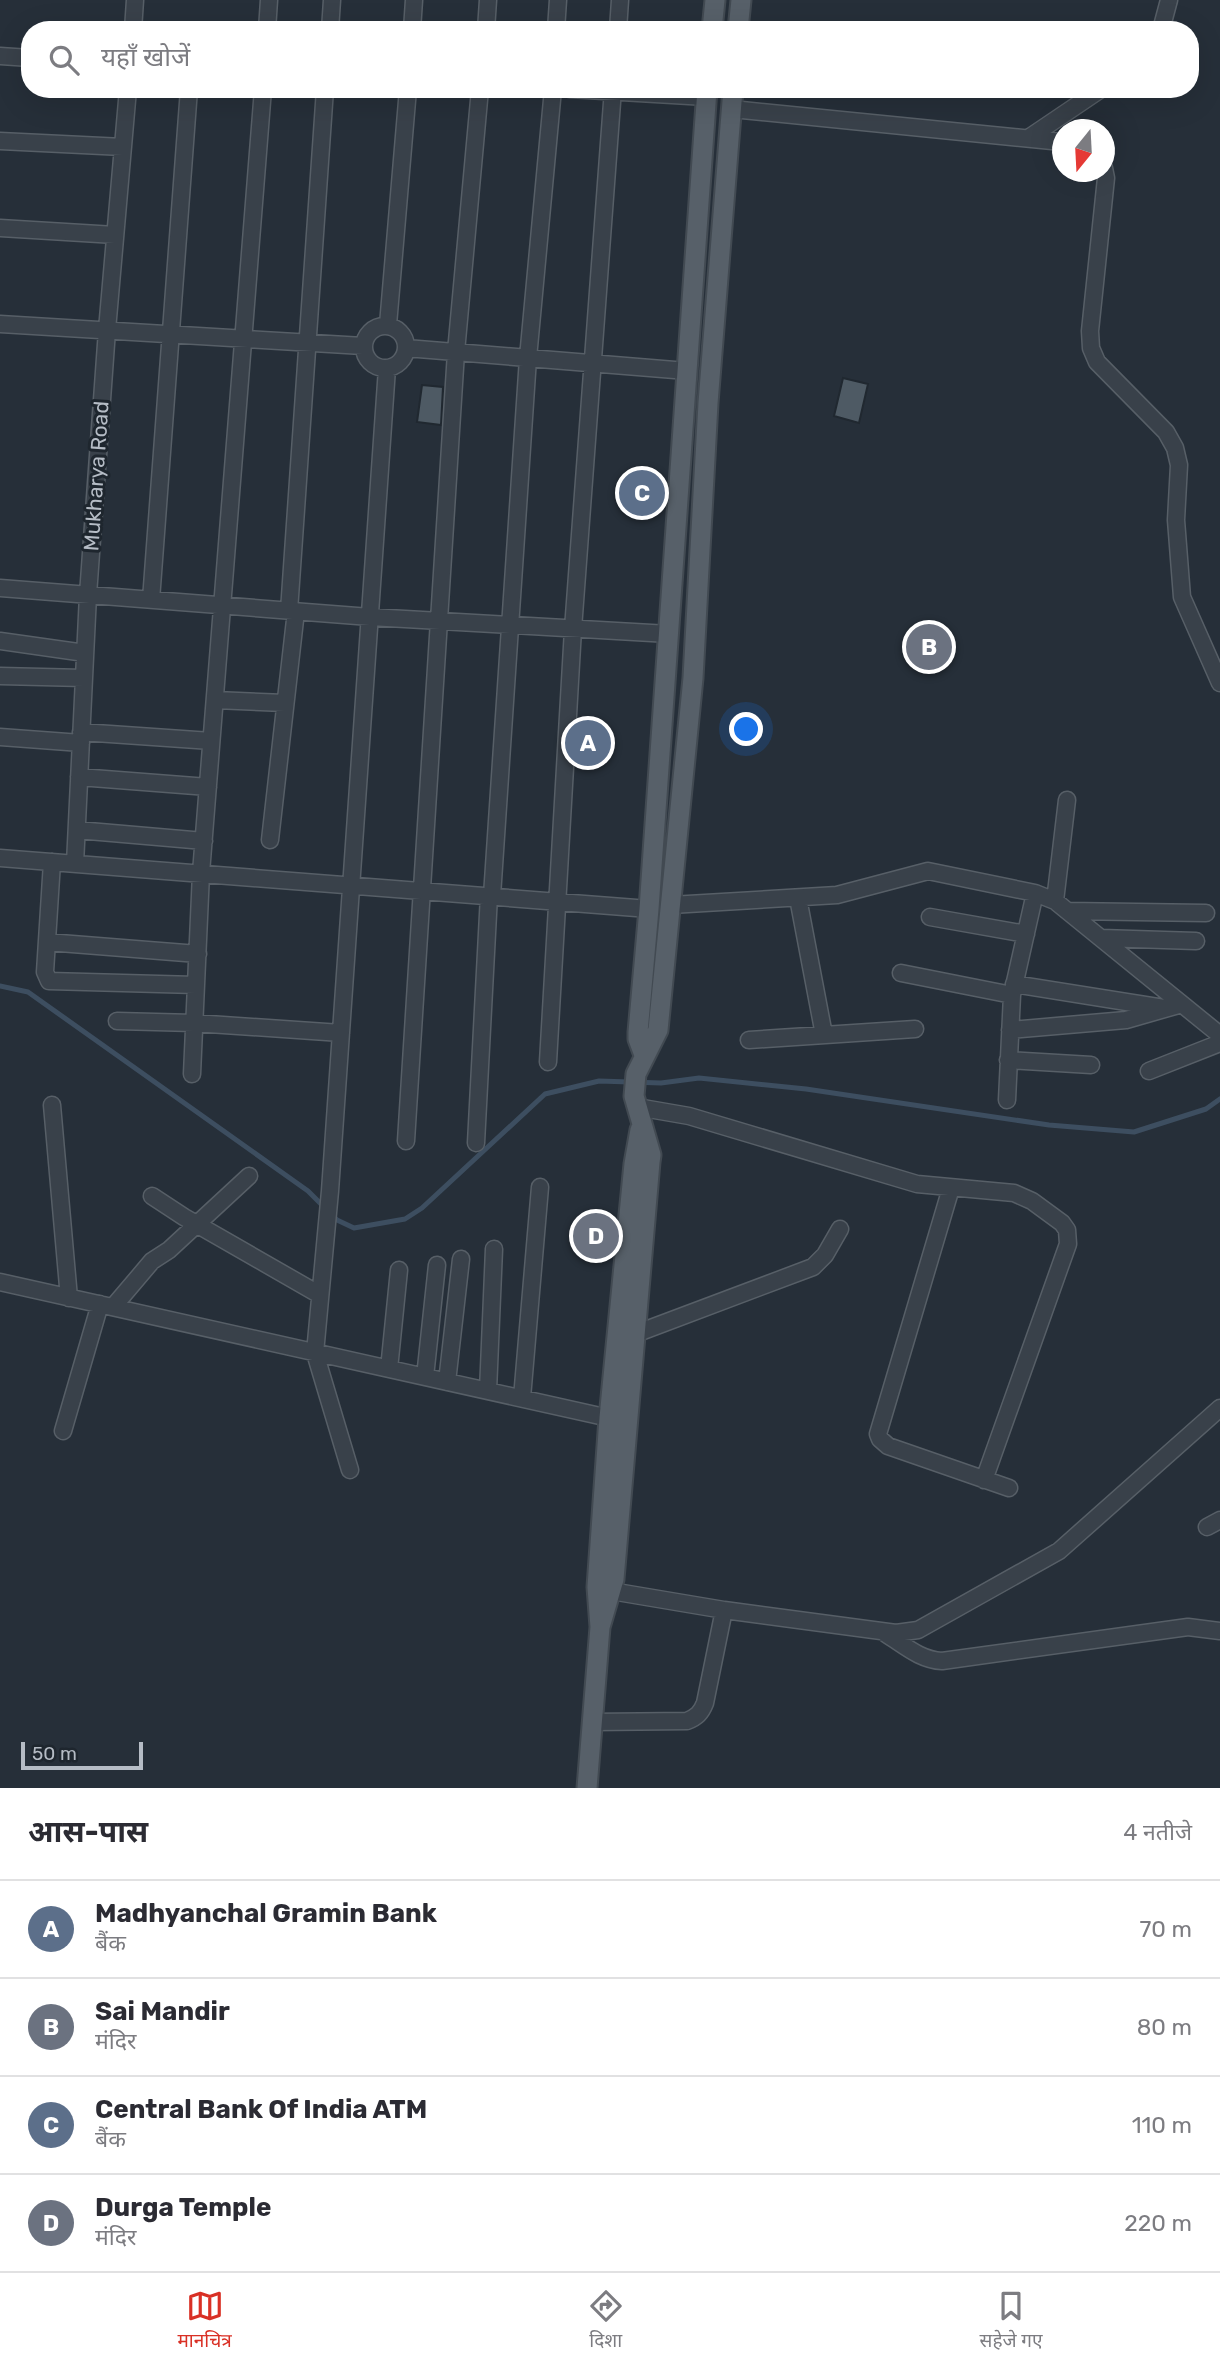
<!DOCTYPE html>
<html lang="hi">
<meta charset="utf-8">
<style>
body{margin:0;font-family:Rubik,"Noto Sans Devanagari",sans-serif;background:#f7f7f7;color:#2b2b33}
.compass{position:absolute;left:1052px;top:119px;width:63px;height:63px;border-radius:50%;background:#fff;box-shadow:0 7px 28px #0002;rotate:198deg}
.scale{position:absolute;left:21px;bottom:18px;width:122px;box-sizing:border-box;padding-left:7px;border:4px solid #b5bcc5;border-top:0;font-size:19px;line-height:24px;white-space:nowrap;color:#b5bcc5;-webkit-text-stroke:5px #1e262e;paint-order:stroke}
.you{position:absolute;left:747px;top:730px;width:24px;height:24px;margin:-18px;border:5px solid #fff;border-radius:50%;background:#1a73e8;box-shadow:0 0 0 10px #1a73e833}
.badge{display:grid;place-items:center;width:46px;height:46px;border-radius:50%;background:#d93025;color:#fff;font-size:23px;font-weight:700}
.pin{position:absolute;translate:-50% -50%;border:4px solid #fff;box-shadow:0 2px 7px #0006}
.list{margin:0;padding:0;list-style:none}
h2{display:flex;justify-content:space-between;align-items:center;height:91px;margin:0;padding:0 28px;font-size:30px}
h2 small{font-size:23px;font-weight:400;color:#7c7c81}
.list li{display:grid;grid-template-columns:46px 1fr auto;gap:21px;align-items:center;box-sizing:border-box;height:98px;padding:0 28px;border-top:2px solid #e1e1e2}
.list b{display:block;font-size:26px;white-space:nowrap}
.list p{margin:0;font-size:23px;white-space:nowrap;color:#7c7c81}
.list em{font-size:23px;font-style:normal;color:#7c7c81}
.icon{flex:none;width:38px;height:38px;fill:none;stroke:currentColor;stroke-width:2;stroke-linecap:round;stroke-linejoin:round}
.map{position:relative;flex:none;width:1220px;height:1788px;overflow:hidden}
.search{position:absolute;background:#fff;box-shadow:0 7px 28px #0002;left:21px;right:21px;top:21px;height:77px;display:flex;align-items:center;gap:18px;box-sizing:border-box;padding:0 24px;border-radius:28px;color:#7c7c81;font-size:26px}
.sheet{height:483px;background:#fff}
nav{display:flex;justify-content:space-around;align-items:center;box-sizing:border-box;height:98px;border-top:2px solid #e1e1e2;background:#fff;font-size:19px;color:#7c7c81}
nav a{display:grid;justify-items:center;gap:4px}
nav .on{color:#d93025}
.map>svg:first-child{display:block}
</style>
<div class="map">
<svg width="1220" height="1788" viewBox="0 0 1220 1788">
<rect width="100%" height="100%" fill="#262f39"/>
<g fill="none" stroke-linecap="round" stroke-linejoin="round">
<!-- stream -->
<path stroke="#3d4e60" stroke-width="5" d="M0 986 28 992 308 1191 337 1220 354 1228 405 1219 422 1208 545 1094 599 1081 661 1083 699 1078 806 1089 1049 1125 1134 1132 1206 1109 1220 1099"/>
</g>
<!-- building -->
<path fill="#4e5a64" stroke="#202830" stroke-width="2" d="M843 378 868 384 859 423 834 416Z
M422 385 443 387 441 425 417 422Z"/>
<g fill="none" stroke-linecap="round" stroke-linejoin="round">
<defs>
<path id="minor" d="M133 30 135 0
M267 30 269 0
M330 30 332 0
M412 30 414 0
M486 30 488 0
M556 30 558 0
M618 30 620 0
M1161 30 1169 0
M0 56 30 58
M570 89 706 97
M732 109 1062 142
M1030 137 1101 89
M0 141 123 147
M1104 168 1106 178 1090 331 1091 348 1097 362 1166 432 1175 448 1179 465 1176 520 1182 597 1220 683
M0 228 115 235
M0 324 363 346
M388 325 408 89
M364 347a21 21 0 1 1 42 0a21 21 0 1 1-42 0Z
M406 348 687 371
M0 588 370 617 669 634
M151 600 189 89
M289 611 325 89
M0 641 85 653
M0 676 84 678
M215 700 285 703
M81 732 211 741
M0 737 81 743
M79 777 208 787
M77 830 204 841
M270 840 296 611
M0 858 649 909
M52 862 45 972 49 981 196 985
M75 864 88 595 107 330 128 89
M492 896 528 358 553 89
M798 898 824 1035
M1055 901 1067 800
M671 905 837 895 928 871 1035 893 1055 901 1220 1035
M1067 911 1206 913
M930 917 1026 934
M1101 938 1196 941
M47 942 198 954
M901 973 1012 995
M1014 984 1164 1008
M117 1021 194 1023 341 1033
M1010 1030 1126 1020 1182 1004
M749 1040 915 1029
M1008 1060 1091 1065
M548 1062 573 629 613 89
M1149 1071 1220 1043
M192 1074 201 873 263 89
M1007 1100 1012 995 1035 893
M52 1105 69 1298
M637 1107 689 1116 917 1184 1014 1193 1032 1201 1062 1223 1067 1230 1068 1244 984 1480
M406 1141 456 352 480 89
M476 1143 489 895
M951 1188 878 1434 880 1439 888 1446 1009 1488
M152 1196 184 1217 320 1295
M0 1282 609 1418
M113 1307 152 1261 169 1250 249 1176
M635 1334 813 1267 825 1255 840 1229
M389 1369 399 1270
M425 1377 437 1265
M447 1382 461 1259
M488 1391 494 1249
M522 1398 540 1187
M63 1431 100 1304
M350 1470 315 1353 330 1191 387 368
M1207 1527 1220 1520
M611 1591 724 1610 896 1633 918 1630 1059 1551 1220 1408
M886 1634C904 1645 920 1660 942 1661L1188 1627 1220 1631
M592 1722 687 1721C697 1717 701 1713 705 1703L724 1610"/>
<path id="major" d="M712 30 715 0
M738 30 741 0
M644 1055 638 1039V1032L649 909 707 89
M600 1627 614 1579 650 1162 651 1155 634 1096 636 1074 658 1030 693 678 708 403 733 89
M587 1788 600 1627 597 1587 609 1418 634 1164 640 1130"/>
</defs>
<!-- minor casing -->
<use href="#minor" stroke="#575f67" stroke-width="19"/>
<!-- major casing -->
<use href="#major" stroke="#424a52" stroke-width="23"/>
<!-- minor -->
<use href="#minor" stroke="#39414a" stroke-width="16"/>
<!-- major -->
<use href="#major" stroke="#576069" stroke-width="19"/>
</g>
<g text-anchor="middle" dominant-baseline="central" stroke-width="6" stroke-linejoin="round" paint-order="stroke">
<!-- street labels -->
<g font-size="21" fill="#b5bcc5" stroke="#1e262e">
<text transform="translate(96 476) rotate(-86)">Mukharya Road</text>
</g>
</g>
</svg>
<svg class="compass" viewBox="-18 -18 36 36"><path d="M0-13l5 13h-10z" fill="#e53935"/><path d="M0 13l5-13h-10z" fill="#7c7c81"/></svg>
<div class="scale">50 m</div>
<div class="you"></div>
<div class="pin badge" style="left:588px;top:743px;background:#5c6f8a">A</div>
<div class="pin badge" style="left:929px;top:647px;background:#6b7280">B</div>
<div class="pin badge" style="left:642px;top:493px;background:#5c6f8a">C</div>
<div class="pin badge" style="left:596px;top:1236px;background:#6b7280">D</div>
<div class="search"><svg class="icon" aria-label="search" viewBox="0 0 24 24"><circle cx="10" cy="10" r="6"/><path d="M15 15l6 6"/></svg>यहाँ खोजें</div>
</div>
<section class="sheet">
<h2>आस-पास<small>4 नतीजे</small></h2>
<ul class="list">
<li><span class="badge" style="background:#5c6f8a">A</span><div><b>Madhyanchal Gramin Bank</b><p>बैंक</p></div><em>70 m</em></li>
<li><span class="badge" style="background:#6b7280">B</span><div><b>Sai Mandir</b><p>मंदिर</p></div><em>80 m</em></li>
<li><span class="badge" style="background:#5c6f8a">C</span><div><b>Central Bank Of India ATM</b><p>बैंक</p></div><em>110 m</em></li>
<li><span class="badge" style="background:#6b7280">D</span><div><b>Durga Temple</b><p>मंदिर</p></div><em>220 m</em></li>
</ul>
</section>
<nav>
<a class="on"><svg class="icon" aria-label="map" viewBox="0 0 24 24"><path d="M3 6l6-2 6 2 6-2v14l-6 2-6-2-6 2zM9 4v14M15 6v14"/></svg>मानचित्र</a>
<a><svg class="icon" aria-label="directions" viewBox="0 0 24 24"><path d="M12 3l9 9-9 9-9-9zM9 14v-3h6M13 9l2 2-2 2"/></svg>दिशा</a>
<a><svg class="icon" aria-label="saved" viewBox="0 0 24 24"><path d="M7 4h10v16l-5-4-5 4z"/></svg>सहेजे गए</a>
</nav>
